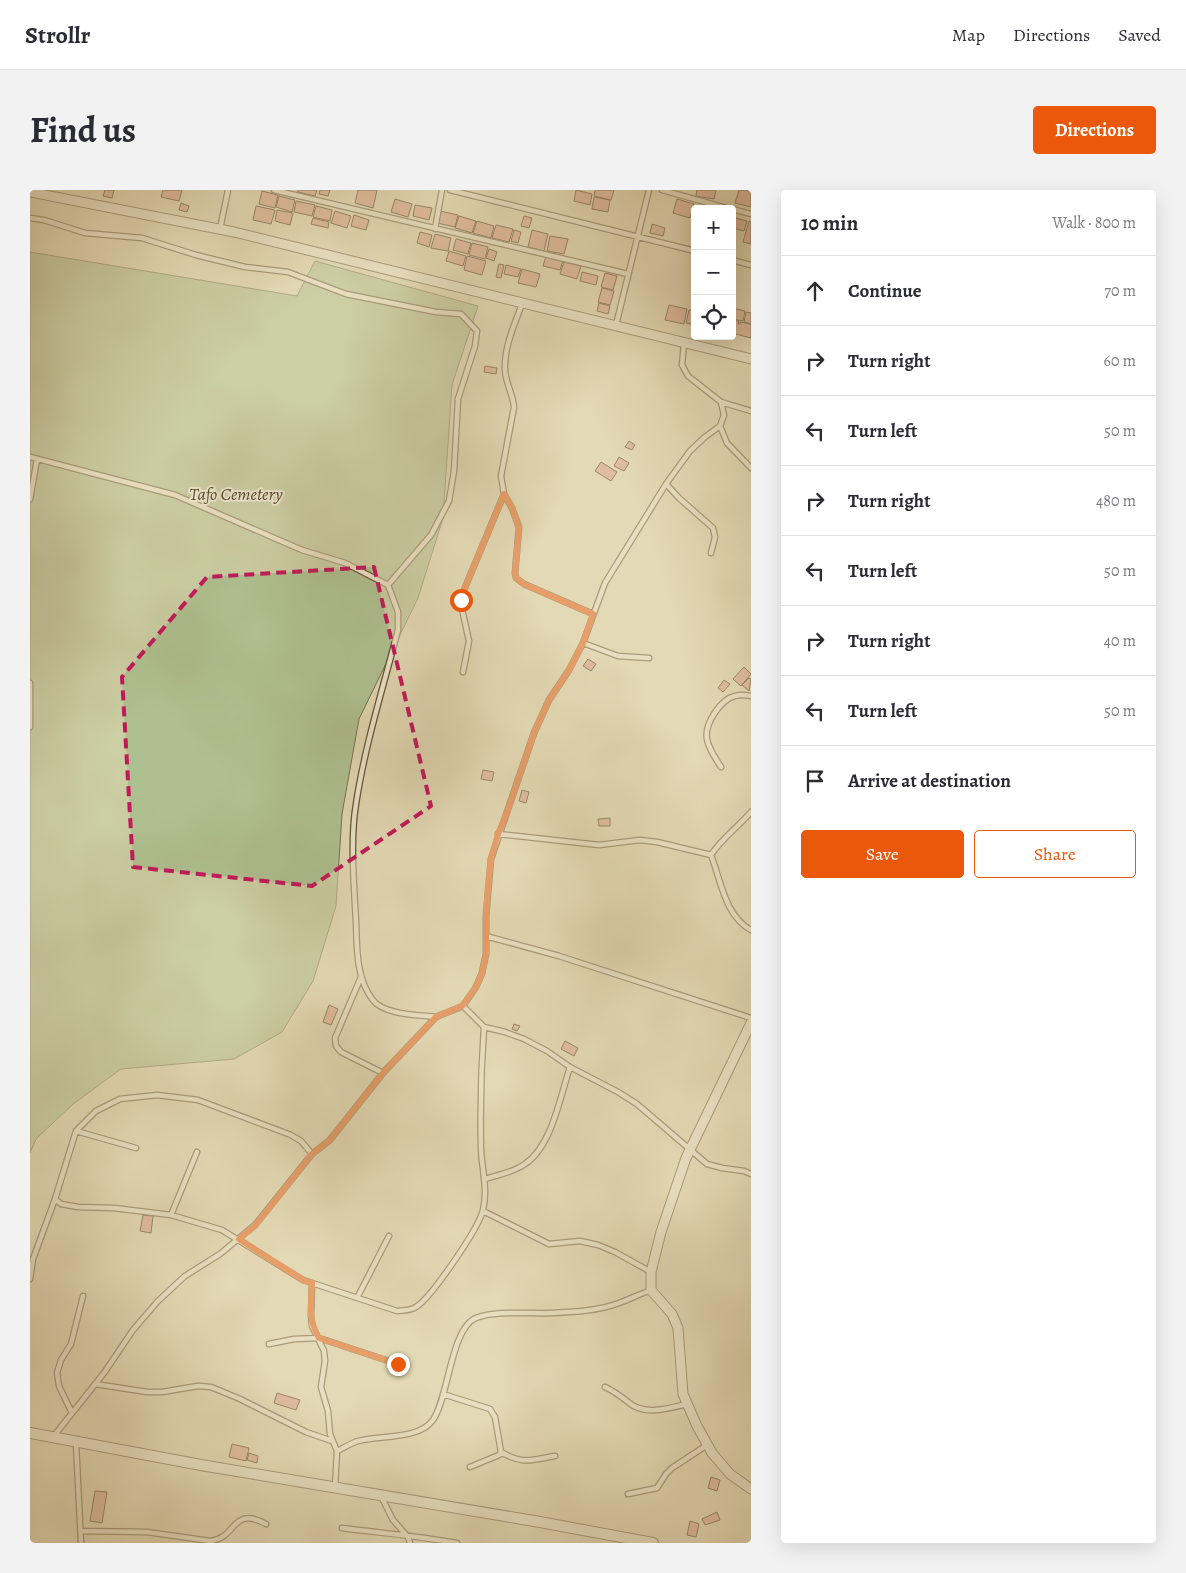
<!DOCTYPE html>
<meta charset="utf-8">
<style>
body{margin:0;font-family:Alegreya,serif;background:#f2f2f3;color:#2b2b33}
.controls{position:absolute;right:15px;top:15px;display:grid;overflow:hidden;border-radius:5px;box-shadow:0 5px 20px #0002}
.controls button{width:45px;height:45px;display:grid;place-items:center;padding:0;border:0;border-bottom:1px solid #e1e1e2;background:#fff;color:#2b2b33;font:25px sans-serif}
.stop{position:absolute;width:15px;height:15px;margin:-11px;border:4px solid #ea580c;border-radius:50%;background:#fff}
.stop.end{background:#ea580c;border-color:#fff;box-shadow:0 1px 5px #0008}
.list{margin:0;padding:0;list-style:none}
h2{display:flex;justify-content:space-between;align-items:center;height:65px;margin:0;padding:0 20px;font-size:21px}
h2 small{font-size:16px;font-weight:400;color:#7c7c81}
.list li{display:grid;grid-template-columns:32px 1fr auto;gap:15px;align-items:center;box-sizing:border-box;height:70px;padding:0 20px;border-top:1px solid #e1e1e2}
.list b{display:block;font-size:19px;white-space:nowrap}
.list em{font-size:16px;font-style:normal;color:#7c7c81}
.actions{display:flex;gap:10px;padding:15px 20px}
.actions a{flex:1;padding:11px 0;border:1px solid #ea580c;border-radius:5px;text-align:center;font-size:18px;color:#ea580c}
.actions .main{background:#ea580c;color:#fff}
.icon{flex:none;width:28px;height:28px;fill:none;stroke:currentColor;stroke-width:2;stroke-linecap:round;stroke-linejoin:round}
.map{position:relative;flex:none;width:721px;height:1353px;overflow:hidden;border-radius:5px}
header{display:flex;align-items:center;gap:30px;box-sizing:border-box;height:70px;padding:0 25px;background:#fff;border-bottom:1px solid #e1e1e2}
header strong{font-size:24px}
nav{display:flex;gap:28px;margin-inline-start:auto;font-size:18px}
.intro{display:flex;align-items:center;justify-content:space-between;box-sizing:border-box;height:120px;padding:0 30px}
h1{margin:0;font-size:35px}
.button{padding:12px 22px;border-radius:5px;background:#ea580c;color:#fff;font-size:18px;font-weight:700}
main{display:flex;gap:30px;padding:0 30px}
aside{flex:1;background:#fff;border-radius:5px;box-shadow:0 5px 20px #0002}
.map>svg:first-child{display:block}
</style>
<header>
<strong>Strollr</strong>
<nav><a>Map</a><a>Directions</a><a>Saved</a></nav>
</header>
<div class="intro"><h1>Find us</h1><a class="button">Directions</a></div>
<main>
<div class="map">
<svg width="721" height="1353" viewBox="0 0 721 1353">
<rect width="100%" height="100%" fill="#e3d9b4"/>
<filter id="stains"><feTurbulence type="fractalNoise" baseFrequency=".004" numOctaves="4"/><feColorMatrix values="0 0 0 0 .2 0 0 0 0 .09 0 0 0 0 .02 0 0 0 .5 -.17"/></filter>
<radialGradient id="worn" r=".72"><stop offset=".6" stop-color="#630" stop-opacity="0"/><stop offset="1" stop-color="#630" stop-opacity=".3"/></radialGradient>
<!-- green -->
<path fill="#afc090" stroke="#74724e" d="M0 62 267 106 285 71 448 116 422 195 413 328 388 408 329 529 312 624 306 716 283 791 252 842 204 869 91 879 43 914 6 949 0 963Z"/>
<!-- building -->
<path fill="#dc9b86" stroke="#3a250b" d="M75 0H84L82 8 73 6Z
M133 0H152L149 11 131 7Z
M268 0H287L285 6 268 2Z
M290 0H300L298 6 289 4Z
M328 0H347L343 18 325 13Z
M546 0 562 4 560 15 544 11Z
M565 0H584L581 10 564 6Z
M667 0H686L684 9 666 6Z
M709 0H721V17L705 13Z
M232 1 248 5 245 18 229 14Z
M249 6 265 10 262 22 246 17Z
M564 7 580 10 578 22 562 19Z
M365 9 382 14 378 27 361 22Z
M647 9 664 14 660 28 643 23Z
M266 11 285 15 282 26 264 22Z
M151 13 159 16 157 22 149 20Z
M385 15 402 18 399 30 383 26Z
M226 16 245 20 241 34 223 30Z
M286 16 302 20 300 31 283 27Z
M247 20 263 23 260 35 245 31Z
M305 21 321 26 317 38 301 33Z
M410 21 428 25 425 37 407 33Z
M324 25 339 30 336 40 321 36Z
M429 26 446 31 442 43 425 38Z
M494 26 502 28 499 38 491 36Z
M702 27 717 31 714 41 702 38Z
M283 28 299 32 298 38 281 34Z
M447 31 464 36 461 48 443 43Z
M719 31 721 32V54L713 52Z
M622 34 635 38 633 46 620 43Z
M466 35 483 39 479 52 462 48Z
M484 40 491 42 488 53 481 51Z
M502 40 518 44 514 61 498 57Z
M390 42 402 45 399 57 387 53Z
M405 44 421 48 418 61 401 58Z
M520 46 538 49 534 64 517 61Z
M426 49 441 53 438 64 423 60Z
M442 53 458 57 455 69 439 65Z
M459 59 467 62 464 71 456 68Z
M419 61 436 66 433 76 416 71Z
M437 66 456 71 452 85 434 80Z
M516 66 533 71 530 80 513 76Z
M534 72 551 76 547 89 530 84Z
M469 74 474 75 471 88 466 87Z
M476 75 491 79 488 87 474 84Z
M492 79 510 84 506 97 488 93Z
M552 82 568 86 566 95 550 91Z
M575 83 587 86 583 100 571 97Z
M572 98 584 101 580 115 568 112Z
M569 113 580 116 578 124 567 121Z
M639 115 657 119 654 134 635 130Z
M702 118 715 121 713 131 702 129Z
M659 120 665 121V135L656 133Z
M716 122 721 123V134L714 132Z
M702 130 709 131 708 134H710V132L721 134V148L702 143Z
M455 176 467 178 466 184 454 182Z
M599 251 605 255 602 260 595 257Z
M589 267 599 273 594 281 584 276Z
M571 272 587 282 581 291 565 281Z
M558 469 566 474 561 481 553 476Z
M714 477 721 484 711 496 703 489Z
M719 488 721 489 719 501 712 495Z
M694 490 700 494 693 502 688 498Z
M453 580 464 582 462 591 451 589Z
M492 600 499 602 496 613 489 611Z
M580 628V636H569L568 629Z
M299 815 308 819 301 835 293 832Z
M484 834 490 836 487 841 482 839Z
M535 851 548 858 544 866 531 859Z
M113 1025 123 1026 121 1043 110 1041Z
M247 1203 270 1210 266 1220 244 1213Z
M202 1254 219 1258 216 1271 199 1267Z
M219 1263 228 1266 227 1273 217 1270Z
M681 1287 690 1290 687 1301 678 1298Z
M65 1301 77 1302 72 1333 60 1331Z
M687 1322 690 1330 675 1335 672 1329Z
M660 1331 669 1334 666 1347 657 1345Z"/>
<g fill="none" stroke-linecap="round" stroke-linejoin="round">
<defs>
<path id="service" d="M244 0 598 84
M420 0 665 61
M632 0 700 19
M702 19 721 24
M0 28 14 30 55 43 112 48 166 65 215 77 258 82 316 104 406 122 431 124 447 141 445 156 428 209 424 281 419 311 401 345 358 395
M190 39 198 0
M405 39 412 0
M702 70 721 75
M492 114C485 133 474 157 475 179 475 192 483 204 484 217L471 286 474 304 482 318 489 337 485 383 486 388 494 394 563 424
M586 135 619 0
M691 212 721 221
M690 236 697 253 721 278
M0 267 145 305 272 360 315 373 358 395 368 422V440C353 498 335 555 326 614 320 650 324 695 326 732 327 758 326 787 342 809 353 825 389 825 406 827
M636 294 649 308 683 338 685 347 681 363
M0 309 7 269
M553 453 588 466 619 468
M433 482 439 451 432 419 431 410 434 400 474 304
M0 493V537
M691 577C686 569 678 558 677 549 674 534 691 509 705 506 711 504 716 505 721 506
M468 644 569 655 610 650 627 652 681 665
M681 665C691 691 695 726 721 740
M681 665C692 648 708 637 721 622
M456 746 529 766 721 828
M331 787 305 848 306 856 311 862 353 883
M433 816 454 837 475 842 494 849 517 861 540 877 588 902 607 914 677 974 692 978 714 981 721 984
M46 941 106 958
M455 989C468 985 484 982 495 974 522 956 530 907 540 877
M25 1009 31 1014 48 1017 84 1018 141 1025 192 1040 273 1090 367 1121C374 1120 380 1121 386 1117 401 1108 449 1038 453 1020 458 1000 452 980 451 959 450 918 451 878 454 837
M453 1021 519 1054 550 1051 568 1055 585 1062 621 1082
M141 1025 167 962
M0 1089 3 1069 25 1009 46 941 66 921 90 909 127 905 168 910 261 945 271 951 282 964
M282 1093 281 1126 282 1136 294 1161 295 1171 291 1197 298 1221 300 1244 307 1261
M328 1106 359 1046
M239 1154 264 1149 289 1148 368 1174
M65 1194 117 1202H132L168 1196 181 1197 210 1209 276 1242 302 1251
M575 1197C586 1202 593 1208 602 1215 618 1225 640 1218 657 1214
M413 1204 460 1219 465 1227 471 1262 469 1265 440 1277
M42 1223 29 1196 27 1183 31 1170 41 1154 53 1106
M23 1247 74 1183 103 1140 128 1111 155 1086 190 1064 225 1035 282 964 300 950 353 883 406 827 433 816 446 797 452 783 456 764V726L461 669 504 543 519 510 539 480 553 453 575 393 636 294 660 261 675 247 690 236 694 225 691 212 658 186 652 175 654 153
M46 1253 51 1353
M471 1262C493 1275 501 1270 525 1266
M305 1297 307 1261C314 1258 321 1253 328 1251 349 1245 389 1250 403 1230 419 1206 421 1138 446 1128 465 1120 501 1124 522 1123 544 1122 568 1121 589 1113 600 1109 610 1104 621 1100
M598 1304 627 1298 636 1284 642 1278 677 1255
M351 1306 363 1330 378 1347 380 1353
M312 1338C351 1343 389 1346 427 1353
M51 1341 117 1342 180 1351C207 1349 201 1315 236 1334"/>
<path id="minor" d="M0 2 204 42 721 169
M721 833 656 968 631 1042 621 1082V1100L642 1124 648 1138 653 1204 667 1236 682 1263 700 1284 721 1299"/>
<path id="tertiary" d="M0 1243 171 1275 510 1332 623 1353"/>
</defs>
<!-- service casing -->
<use href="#service" stroke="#645235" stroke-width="7"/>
<!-- minor casing -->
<use href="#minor" stroke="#645235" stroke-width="11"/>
<!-- tertiary casing -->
<use href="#tertiary" stroke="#645235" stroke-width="12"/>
<!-- service -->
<use href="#service" stroke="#ede6ce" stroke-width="4.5"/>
<!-- minor -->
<use href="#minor" stroke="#ede6ce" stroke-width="9"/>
<!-- tertiary -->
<use href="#tertiary" stroke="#ede6ce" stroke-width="10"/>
</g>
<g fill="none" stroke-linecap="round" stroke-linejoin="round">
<!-- route -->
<path stroke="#ea580c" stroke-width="6" d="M368 1174 289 1148C278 1129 281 1114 282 1093L273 1090 209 1049 225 1036 282 964 300 950 353 883 391 843 406 827 432 816 446 797 452 783 456 764V726L458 696 461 669 468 644 478 620 504 543 519 510 539 480 553 453 563 424 494 394 486 388 485 383 489 337 482 318 474 304 434 400 431 410"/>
</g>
<!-- marked area -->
<path d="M0 0H721V1353H0ZM344 377 401 616 282 696 103 677 92 487 177 387Z" fill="#e3d9b4" fill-opacity=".55" fill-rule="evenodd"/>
<path fill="none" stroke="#c2185b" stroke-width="4" stroke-dasharray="10 6" stroke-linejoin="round" d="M344 377 401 616 282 696 103 677 92 487 177 387Z"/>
<g text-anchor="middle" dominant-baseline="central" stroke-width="4" stroke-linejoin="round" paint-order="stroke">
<!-- park labels -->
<g font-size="18" font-style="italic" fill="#574c2c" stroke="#ede6ce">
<text x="206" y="304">Tafo Cemetery</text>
</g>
</g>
<rect width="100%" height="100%" filter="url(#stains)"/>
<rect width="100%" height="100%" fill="url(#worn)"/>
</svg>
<div class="controls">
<button>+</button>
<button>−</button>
<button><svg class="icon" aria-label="locate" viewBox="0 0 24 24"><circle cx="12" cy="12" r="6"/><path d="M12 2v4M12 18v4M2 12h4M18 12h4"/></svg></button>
</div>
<div class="stop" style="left:431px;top:410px"></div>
<div class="stop end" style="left:368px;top:1174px"></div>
</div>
<aside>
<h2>10 min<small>Walk · 800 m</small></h2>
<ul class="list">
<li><svg class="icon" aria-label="ahead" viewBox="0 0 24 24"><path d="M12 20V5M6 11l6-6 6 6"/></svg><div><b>Continue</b></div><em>70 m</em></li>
<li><svg class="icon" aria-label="right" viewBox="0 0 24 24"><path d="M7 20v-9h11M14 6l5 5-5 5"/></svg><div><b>Turn right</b></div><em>60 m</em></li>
<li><svg class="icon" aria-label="left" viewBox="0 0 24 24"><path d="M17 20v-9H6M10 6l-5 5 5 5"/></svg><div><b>Turn left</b></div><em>50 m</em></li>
<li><svg class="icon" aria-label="right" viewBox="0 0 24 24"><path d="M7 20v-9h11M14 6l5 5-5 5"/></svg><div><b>Turn right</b></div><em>480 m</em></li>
<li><svg class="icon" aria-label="left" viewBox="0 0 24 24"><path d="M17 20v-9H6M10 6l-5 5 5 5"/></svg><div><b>Turn left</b></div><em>50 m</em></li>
<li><svg class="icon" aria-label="right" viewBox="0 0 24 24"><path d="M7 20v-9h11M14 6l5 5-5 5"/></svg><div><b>Turn right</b></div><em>40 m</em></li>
<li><svg class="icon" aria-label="left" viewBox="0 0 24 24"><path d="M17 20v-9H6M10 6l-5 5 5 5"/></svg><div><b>Turn left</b></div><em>50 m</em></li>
<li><svg class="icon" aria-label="arrive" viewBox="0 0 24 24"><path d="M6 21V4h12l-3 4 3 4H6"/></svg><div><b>Arrive at destination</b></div></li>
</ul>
<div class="actions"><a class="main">Save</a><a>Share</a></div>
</aside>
</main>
